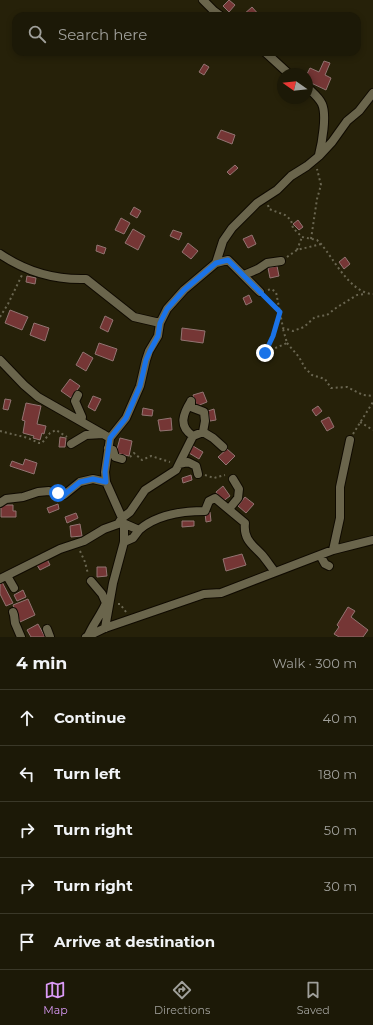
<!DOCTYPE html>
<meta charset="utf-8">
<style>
body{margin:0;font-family:Montserrat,sans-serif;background:#292615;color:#f1f3f6}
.compass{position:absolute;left:277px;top:68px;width:36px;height:36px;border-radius:50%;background:#1c1907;box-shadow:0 2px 6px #0003;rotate:284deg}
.stop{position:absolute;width:12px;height:12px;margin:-9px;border:3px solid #1a73e8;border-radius:50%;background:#fff}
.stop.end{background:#1a73e8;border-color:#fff;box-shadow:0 1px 4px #0008}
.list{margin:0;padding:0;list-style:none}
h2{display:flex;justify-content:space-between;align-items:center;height:52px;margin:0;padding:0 16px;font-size:17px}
h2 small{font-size:13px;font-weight:400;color:#a0a09b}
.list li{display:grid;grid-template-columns:26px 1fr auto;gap:12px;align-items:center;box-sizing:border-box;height:56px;padding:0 16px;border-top:1px solid #3a3828}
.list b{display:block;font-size:15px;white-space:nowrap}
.list em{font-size:13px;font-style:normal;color:#a0a09b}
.icon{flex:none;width:22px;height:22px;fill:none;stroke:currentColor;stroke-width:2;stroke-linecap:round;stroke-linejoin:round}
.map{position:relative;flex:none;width:373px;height:637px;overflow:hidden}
.search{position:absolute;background:#1c1907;box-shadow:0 2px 6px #0003;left:12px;right:12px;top:12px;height:44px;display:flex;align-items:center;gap:10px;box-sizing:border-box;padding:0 14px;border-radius:12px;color:#a0a09b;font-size:15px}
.sheet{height:332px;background:#1c1907}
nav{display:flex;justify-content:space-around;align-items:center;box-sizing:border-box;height:56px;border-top:1px solid #3a3828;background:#1c1907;font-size:11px;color:#a0a09b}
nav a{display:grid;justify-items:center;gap:2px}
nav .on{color:#da9af6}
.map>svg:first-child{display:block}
</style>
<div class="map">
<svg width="373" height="637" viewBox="0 0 373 637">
<rect width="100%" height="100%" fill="#262109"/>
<!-- building -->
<path fill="#753635" stroke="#927472" d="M229 0 235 5 229 12 223 6Z
M252 7 260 16H243V15Z
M324 61 330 63 325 75 331 78 326 90 307 81V74L310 68 319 72Z
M204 64 209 67 204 75 199 72Z
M221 130 235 135 232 144 217 138Z
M235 165 238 168 230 175 227 172Z
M134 207 141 211 137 218 130 214Z
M121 218 130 223 124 234 115 230Z
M298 220 303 227 299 230 293 224Z
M133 229 145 236 138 250 125 243Z
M173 230 182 233 179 240 170 236Z
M252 235 256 244 248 248 243 239Z
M188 243 198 251 191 259 182 252Z
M97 245 106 248 104 254 96 251Z
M345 257 350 264 344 269 339 262Z
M277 266 279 276 270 278 268 268Z
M27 276 36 278 35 284 26 282Z
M249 295 252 302 246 305 243 298Z
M10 310 28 317 22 330 5 323Z
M105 316 113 320 108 332 100 328Z
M34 323 49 328 45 341 30 335Z
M182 328 205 331 203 343 181 340Z
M99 343 117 349 113 361 95 354Z
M83 352 93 358 86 371 76 365Z
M70 379 80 386 71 398 61 391Z
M203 392 207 402 197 406 193 395Z
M93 396 101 399 95 411 88 407Z
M5 399 11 400 8 410 3 409Z
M26 403 41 406 37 424 46 426 44 434 42 433 40 440 33 438 34 436 23 433 25 421 22 420Z
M318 406 322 411 316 416 312 410Z
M143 408 153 410 152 416 142 415Z
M214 409 216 420 210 421 208 411Z
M329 417 334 427 327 431 321 421Z
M171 418 172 430 160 431 158 420Z
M60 437 66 438 65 447H59Z
M120 438 132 441 129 456 116 453Z
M193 446 203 452 199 459 189 453Z
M227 449 235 456 226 465 218 457Z
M25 459 37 463 34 474 10 466 12 461 23 465Z
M191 475 192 480 183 483 182 478Z
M223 486 230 496 222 502 216 492Z
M245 497 254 504 246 513 238 506Z
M58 504 59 509 49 513 47 508Z
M1 505H13V511H16V517H1Z
M210 512 211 521 206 522 205 513Z
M76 513 78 518 67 523 65 517Z
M182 521H194V526L182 527Z
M80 524 82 536 71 537 70 526Z
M242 554 246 565 226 571 223 559Z
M47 559 50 565 40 570 37 565Z
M97 567H106L107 576 97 577Z
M2 582 13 603 6 606 0 594V583Z
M23 590 26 597 17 601 14 595Z
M28 599 35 615 20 622 13 605Z
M348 607 355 611 351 617 368 630 363 637H339L334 634 339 627 337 625Z
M38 624 45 637H31L27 630Z"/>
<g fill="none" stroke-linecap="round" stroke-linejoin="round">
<defs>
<path id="street" d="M203 0 214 11 221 16
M265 52 289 74
M307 87C312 92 319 97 322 104 327 115 322 143 319 155
M0 254C25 271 55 280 86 279L134 317 160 323
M216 263 228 260 260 292
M244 275 258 269 267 263 281 261
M0 360 24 385 38 397 110 438
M78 395 75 401 82 417 81 421
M191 401V407L204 412 205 421 203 432
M191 401C183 414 178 426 193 436
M71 444 86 435 103 434
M108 448 113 450 115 457 122 459
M179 464 193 436 203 432 213 438 223 447
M0 503 6 499 23 497 38 492 49 491 64 495 80 482 93 479 106 482
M229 509 238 498 239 489 233 479
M123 523 139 530 133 538 124 542
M139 530C156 515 183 511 205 511L209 501 215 498 245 523C243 540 253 545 263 556 267 561 271 567 275 572
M333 550 340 518V487L350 440
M320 555 325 564 329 566
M7 576 14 588
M0 579 60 549 84 541 104 529 118 524 122 518 130 512 145 490 176 470 179 464 188 462 196 466 198 474
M13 612 14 615 15 623 21 637
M105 628 113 583 124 542V528L122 518 106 482 105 472 110 438 126 418 140 386 146 360 149 351 158 336 160 323 167 309 184 290 216 263 223 241 232 228 257 203 277 190 291 176 307 166 319 156 332 142 347 121 359 111 373 93
M47 629 50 637
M88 636C93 624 101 615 106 603L102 594 91 581
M86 637 105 628 204 594 221 593 333 550 373 540"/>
</defs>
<!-- street casing -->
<use href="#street" stroke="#0f0a00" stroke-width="10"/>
<!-- path -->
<path stroke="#6a6651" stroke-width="2" stroke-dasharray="2 3" stroke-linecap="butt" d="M268 205 269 209 285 215 291 220 293 228 302 237 317 240 321 244C334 259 350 293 373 294
M311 239 317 199 321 185 317 169
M297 250 302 237
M287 257 297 250 321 244
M268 290 271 289 276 292 283 328 293 331 304 327 315 317 327 315 336 308 357 295 365 294
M0 317 8 304 22 275
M287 343 299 357 305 368 312 375 325 379 331 388 347 387 363 395 373 396
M266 352 287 343 283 329
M265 353 273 336 280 312 265 297
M360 422 373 430
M0 431 28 438 39 443H42L50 433 56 430 67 437
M353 434 373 402
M130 457 134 453 142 460 151 456 170 462
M205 475 214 478 225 475
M80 551 85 562 88 574
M118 604H120L126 612"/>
<!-- street -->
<use href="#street" stroke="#6a654c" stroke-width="8"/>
</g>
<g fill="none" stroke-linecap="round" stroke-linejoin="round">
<!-- route -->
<path stroke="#1a73e8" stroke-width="5" d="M58 493 64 495 80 482 93 479 106 482 105 472 110 438 126 418 140 386 146 360 150 351 158 336 160 323 167 309 184 290 216 263 228 260 280 312 273 336 265 353"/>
</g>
</svg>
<svg class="compass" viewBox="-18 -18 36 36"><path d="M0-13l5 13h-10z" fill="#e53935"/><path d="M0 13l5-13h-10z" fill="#a0a09b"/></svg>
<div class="stop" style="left:58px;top:493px"></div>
<div class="stop end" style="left:265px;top:353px"></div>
<div class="search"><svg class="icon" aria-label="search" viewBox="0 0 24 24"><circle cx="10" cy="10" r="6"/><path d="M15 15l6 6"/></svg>Search here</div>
</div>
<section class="sheet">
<h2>4 min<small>Walk · 300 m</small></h2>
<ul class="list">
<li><svg class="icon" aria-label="ahead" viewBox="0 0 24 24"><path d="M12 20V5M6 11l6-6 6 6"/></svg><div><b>Continue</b></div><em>40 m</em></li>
<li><svg class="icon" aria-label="left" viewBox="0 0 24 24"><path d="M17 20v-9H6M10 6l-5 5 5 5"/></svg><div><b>Turn left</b></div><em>180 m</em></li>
<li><svg class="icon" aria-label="right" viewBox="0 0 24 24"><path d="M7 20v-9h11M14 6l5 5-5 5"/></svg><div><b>Turn right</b></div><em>50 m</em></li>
<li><svg class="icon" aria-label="right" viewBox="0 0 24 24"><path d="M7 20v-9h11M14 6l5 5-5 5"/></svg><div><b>Turn right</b></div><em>30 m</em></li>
<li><svg class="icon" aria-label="arrive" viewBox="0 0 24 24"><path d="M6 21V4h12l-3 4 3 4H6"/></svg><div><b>Arrive at destination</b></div></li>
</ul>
</section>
<nav>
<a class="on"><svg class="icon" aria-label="map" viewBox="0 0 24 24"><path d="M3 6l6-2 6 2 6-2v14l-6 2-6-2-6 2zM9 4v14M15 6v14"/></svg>Map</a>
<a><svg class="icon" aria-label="directions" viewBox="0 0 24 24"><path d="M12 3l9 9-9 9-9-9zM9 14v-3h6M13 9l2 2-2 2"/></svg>Directions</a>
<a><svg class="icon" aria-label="saved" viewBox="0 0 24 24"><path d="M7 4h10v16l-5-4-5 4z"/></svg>Saved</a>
</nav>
